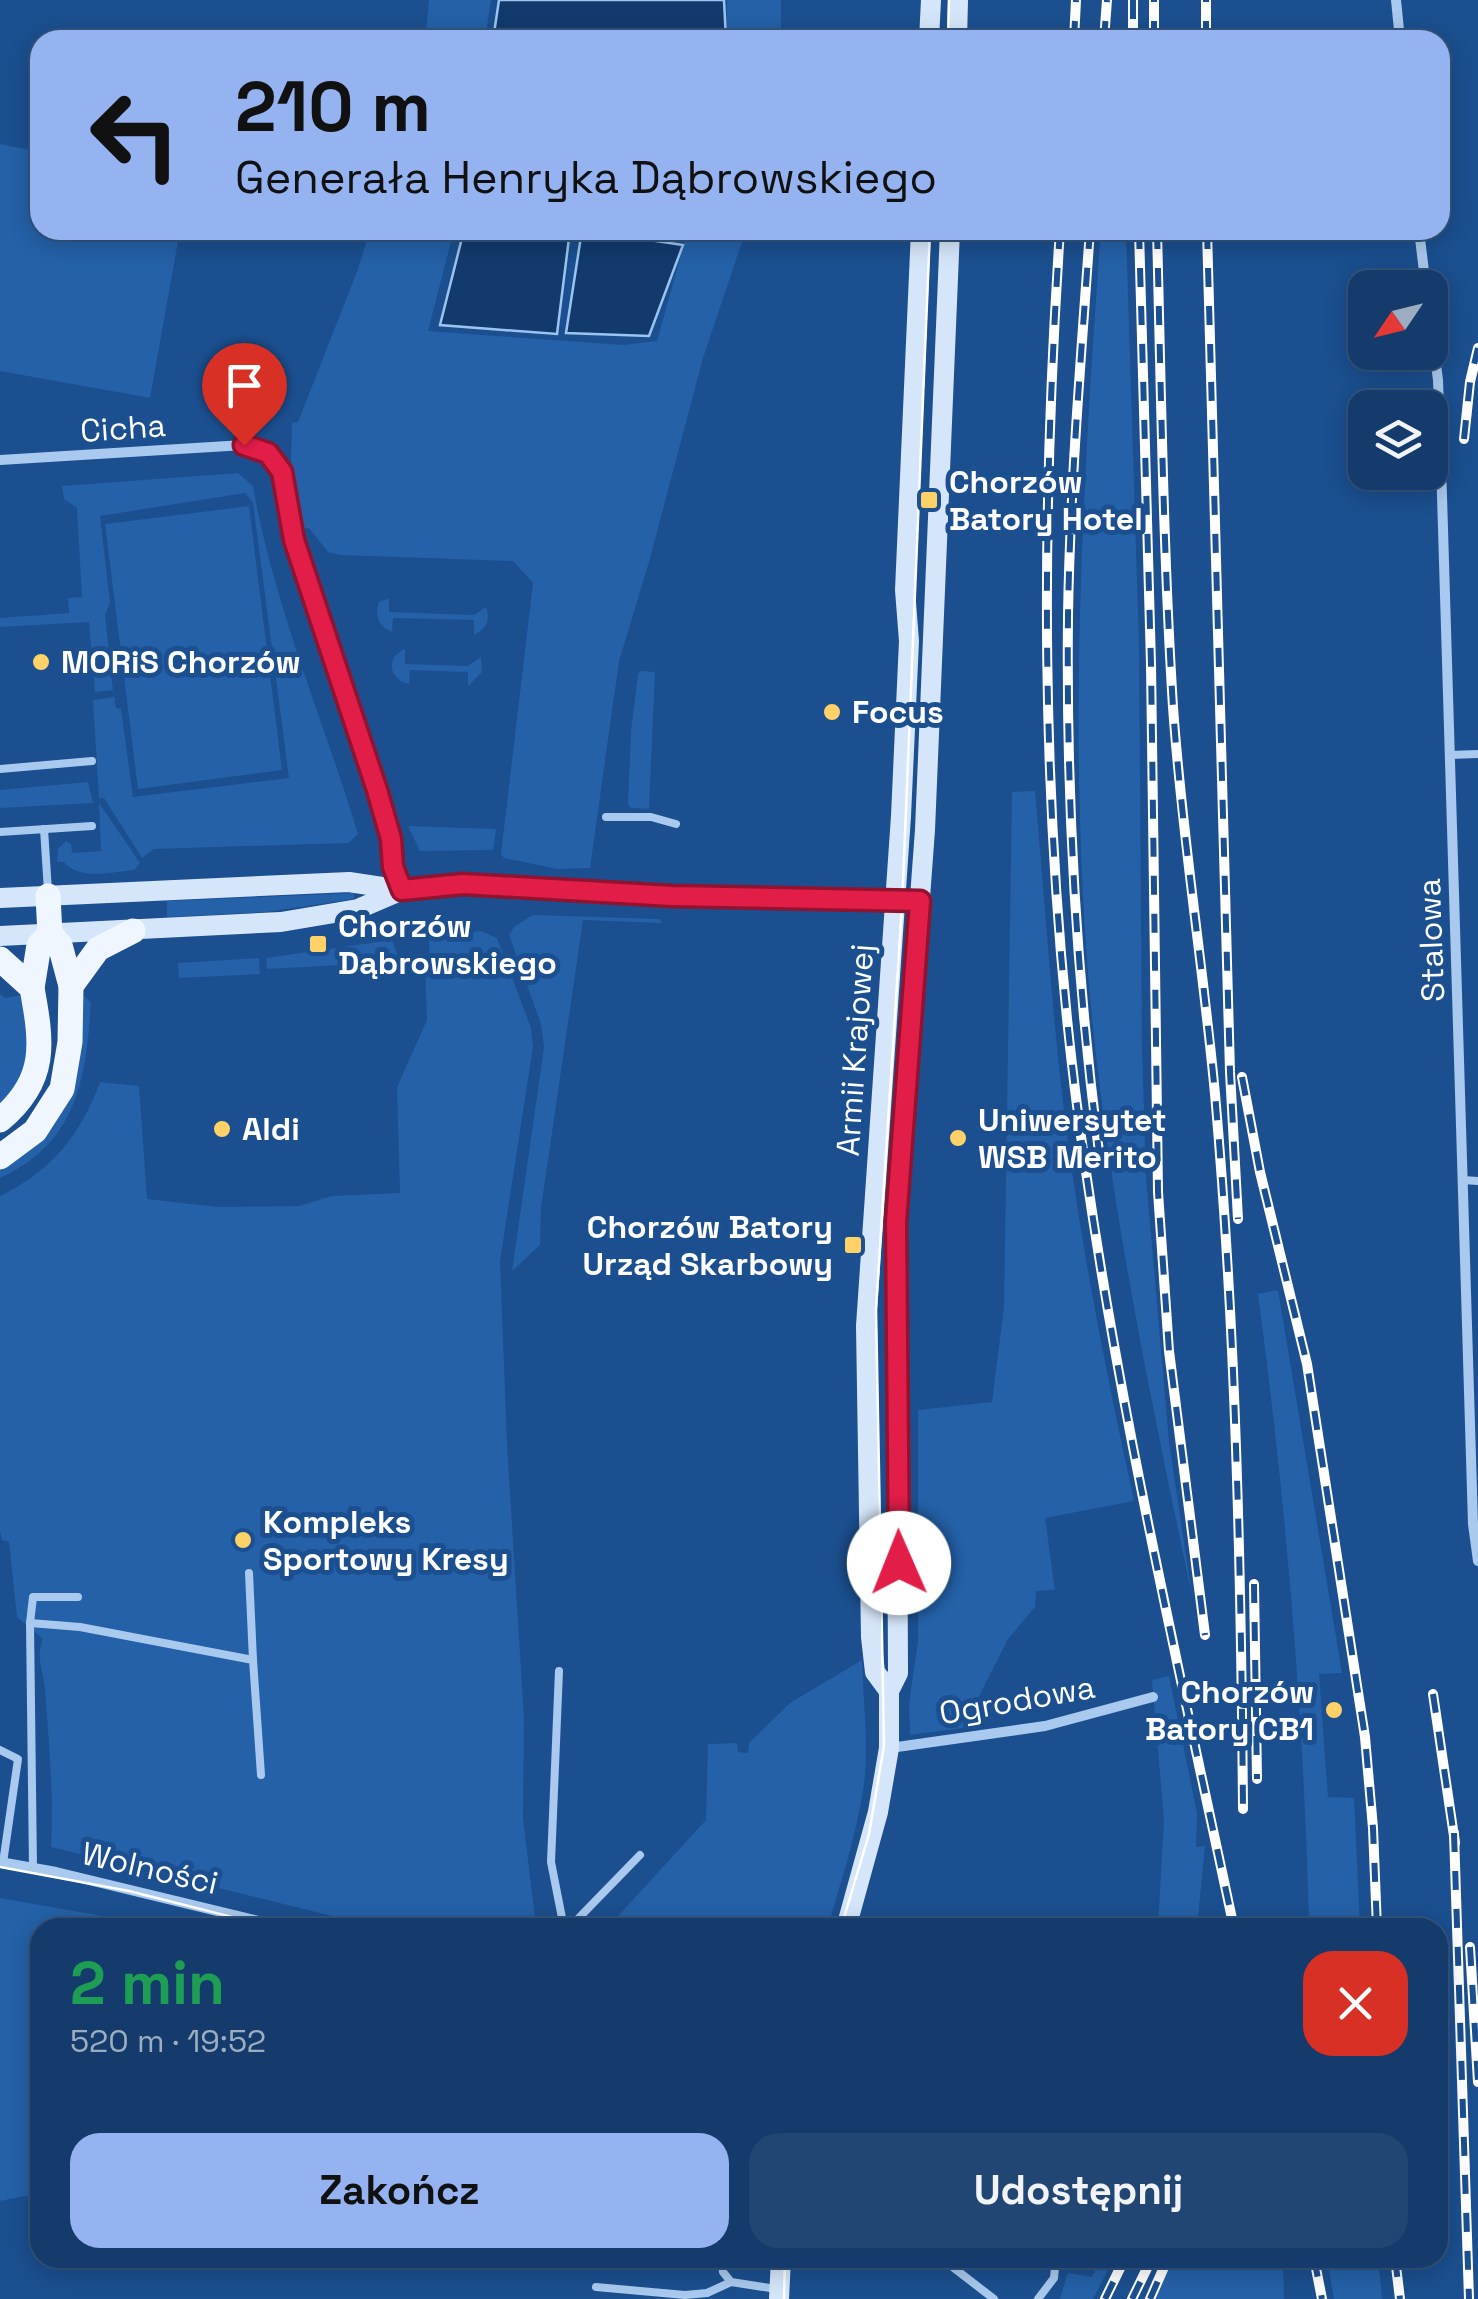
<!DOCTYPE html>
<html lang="pl">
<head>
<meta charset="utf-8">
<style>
	body { margin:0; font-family:"Space Grotesk",sans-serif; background:#214673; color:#f1f3f6; height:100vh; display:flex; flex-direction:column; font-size:38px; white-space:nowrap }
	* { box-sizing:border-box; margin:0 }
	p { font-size:32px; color:#9dadc1 }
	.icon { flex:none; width:55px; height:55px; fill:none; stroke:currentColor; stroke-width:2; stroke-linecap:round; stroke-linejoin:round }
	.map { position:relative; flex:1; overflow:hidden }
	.panel { position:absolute; left:30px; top:1918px; width:1418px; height:350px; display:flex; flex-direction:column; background:#143b6b; border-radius:30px; box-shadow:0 5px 25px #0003,0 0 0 2px #33557e }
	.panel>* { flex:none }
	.hud { position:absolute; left:30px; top:30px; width:1420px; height:210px; border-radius:30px; box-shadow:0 5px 25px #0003,0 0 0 2px #33557e; background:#95b2f1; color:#111; overflow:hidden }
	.needle { width:65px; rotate:235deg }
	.tools { position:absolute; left:1348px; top:270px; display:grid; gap:20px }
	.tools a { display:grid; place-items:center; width:100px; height:100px; border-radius:20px; background:#143b6b; box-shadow:0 5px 25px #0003,0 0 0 2px #33557e; font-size:50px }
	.pin { position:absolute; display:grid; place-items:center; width:85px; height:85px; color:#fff; margin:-102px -42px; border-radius:50% 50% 50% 0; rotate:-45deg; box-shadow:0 0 10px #0007 }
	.pin .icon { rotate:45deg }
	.me { position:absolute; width:110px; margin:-55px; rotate:359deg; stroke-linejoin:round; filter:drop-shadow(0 0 8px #0008) }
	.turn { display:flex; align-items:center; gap:35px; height:210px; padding:0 40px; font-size:45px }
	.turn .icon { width:130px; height:130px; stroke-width:2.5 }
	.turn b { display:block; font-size:70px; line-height:85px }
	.round { display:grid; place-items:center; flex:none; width:105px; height:105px; border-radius:30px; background:#214673 }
	.head { display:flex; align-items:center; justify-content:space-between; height:170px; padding:0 40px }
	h1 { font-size:60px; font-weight:600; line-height:75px; color:#1e9e55 }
	.cta { display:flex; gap:20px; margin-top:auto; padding:20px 40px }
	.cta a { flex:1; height:115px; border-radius:30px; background:#95b2f1; color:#111; font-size:40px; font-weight:600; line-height:115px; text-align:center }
	.cta a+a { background:#214673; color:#f1f3f6 }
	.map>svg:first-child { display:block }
</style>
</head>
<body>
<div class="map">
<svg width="1478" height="2299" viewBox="0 0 1478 2299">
	<rect width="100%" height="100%" fill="#1b4f8f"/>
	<!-- green -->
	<g fill="#2461a8">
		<path d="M 429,0 L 491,0 L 485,40 L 425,40 Z"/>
		<path d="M 727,0 L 781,0 L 781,40 L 726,40 Z"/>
		<path d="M 0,144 L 40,152 L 40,230 L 180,230 L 150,398 L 0,371 Z"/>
		<path d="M 370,230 L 454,230 L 428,331 L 623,345 L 657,341 L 688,230 L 746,230 L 703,358 L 649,562 L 619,661 L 590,868 L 557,869 L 504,858 L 501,854 L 533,583 L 513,561 L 340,555 L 328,552 L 309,528 L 301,529 L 291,461 L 292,423 L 298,422 L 358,269 Z"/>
		<path d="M 1101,230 L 1126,230 L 1139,645 L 1142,1047 L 1146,1177 L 1169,1442 L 1192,1596 C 1151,1401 1110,1206 1091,1007 C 1067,749 1082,488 1101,230 Z"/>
		<path d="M 238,473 L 253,486 C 274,606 323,718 358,834 L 348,843 L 154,849 L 142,858 L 104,798 L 99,798 L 93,700 L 114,697 L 116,708 L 121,709 L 133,797 L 289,778 L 253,503 L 245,493 L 100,516 L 110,603 L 105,615 L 113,690 L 95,692 L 89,622 L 0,627 L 0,618 L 69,613 L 68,598 L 82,597 L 77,508 L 64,499 L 62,486 Z"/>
		<path d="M 249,506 L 282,770 L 138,789 L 105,524 Z"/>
		<path d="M 389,598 L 389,612 L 474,615 L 486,607 C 491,620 486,629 474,635 L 474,620 L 393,618 L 392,632 C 379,627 374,615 379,602 Z"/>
		<path d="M 405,649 L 405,664 L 468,666 L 481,657 L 482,672 L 468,686 L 468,672 L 410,670 L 409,684 C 389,680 385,657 405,649 Z"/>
		<path d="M 641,671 L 655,672 L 649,809 L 631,808 L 628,804 L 631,731 L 638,674 Z"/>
		<path d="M 88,782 L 93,803 L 0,808 L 0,790 Z"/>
		<path d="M 1035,791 C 1043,880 1049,969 1058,1057 C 1073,1207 1102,1354 1134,1501 L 1045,1518 L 1055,1590 L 1036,1591 L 1035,1607 L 1008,1639 L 963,1728 L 910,1735 L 909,1704 L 918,1641 L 918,1410 L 992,1402 L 1004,1307 L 1012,792 Z"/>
		<path d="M 99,803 L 140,863 L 134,870 C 112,872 80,881 64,862 L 57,862 L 58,849 L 66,841 L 71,844 L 72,853 L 101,851 Z"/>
		<path d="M 408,826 L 496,829 L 493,850 L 420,851 Z"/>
		<path d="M 354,893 L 354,899 L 266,912 L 167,917 L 167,901 Z"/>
		<path d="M 533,915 L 660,919 L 662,923 L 583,920 L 541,1208 L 540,1245 L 512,1271 L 544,1047 L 541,1024 L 509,935 L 514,927 Z"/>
		<path d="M 481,931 L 497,938 L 531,1028 L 533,1047 L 500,1261 L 507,1444 L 524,1718 L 523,1818 L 536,1927 L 377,1927 L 51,1847 C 54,1795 49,1743 45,1691 C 44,1670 35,1659 43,1639 L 17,1617 L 9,1542 L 2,1540 L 0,1531 L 0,1196 C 51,1171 80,1136 100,1082 L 139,1086 L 147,1199 L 218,1207 L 299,1206 L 332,1196 L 400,1193 L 397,1087 L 427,1020 L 425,966 L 430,965 L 429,938 Z"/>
		<path d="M 392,940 L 400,962 L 267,969 L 266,958 Z"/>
		<path d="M 259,958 L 260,974 L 179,978 L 178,963 Z"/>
		<path d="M 82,993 L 91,1003 C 86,1079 77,1143 0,1178 L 0,1167 L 30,1148 Z"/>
		<path d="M 0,994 L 5,998 L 21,995 L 31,1019 L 28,1072 L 0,1108 Z"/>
		<path d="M 1278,1290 L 1342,1673 L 1319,1674 L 1328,1797 L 1354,1798 L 1360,1927 L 1309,1927 C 1304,1716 1286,1503 1258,1294 Z"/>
		<path d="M 862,1660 C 863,1700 869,1744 864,1784 C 857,1834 841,1880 828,1927 L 608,1927 L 706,1820 L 708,1744 L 737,1743 L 738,1752 L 748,1753 L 749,1743 L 790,1703 Z"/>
		<path d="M 1169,1676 L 1197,1813 L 1196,1847 L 1205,1846 L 1197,1927 L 1158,1927 L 1164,1820 L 1152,1680 Z"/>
		<path d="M 0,1898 L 165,1927 L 40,1928 L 40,2193 L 0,2201 Z"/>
		<path d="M 1101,2258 L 1114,2258 L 1093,2299 L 1060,2299 L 1068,2273 L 1092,2277 Z"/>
		<path d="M 1173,2258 L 1283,2258 L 1284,2299 L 1154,2299 Z"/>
		<path d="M 1327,2258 L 1378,2258 L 1382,2299 L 1334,2299 Z"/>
	</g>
	<!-- water -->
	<g fill="#123a6d" stroke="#9cc4f0" stroke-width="2.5">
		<path d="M 499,0 L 724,0 L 726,40 L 493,40 Z"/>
		<path d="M 464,230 L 570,230 L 557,334 L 440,325 Z"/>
		<path d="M 582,230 L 683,245 L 649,336 L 566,333 Z"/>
	</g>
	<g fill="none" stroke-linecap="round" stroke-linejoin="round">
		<!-- lane -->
		<g stroke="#a9c9ee" stroke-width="8">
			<path d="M 1449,755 L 1478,754"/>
			<path d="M 0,769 L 92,761"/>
			<path d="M 606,817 L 651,817 L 676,824"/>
			<path d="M 44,829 L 48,891"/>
			<path d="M 0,832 L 92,826"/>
			<path d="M 1463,1180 L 1478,1181"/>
			<path d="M 249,1573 L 253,1660"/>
			<path d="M 30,1623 L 80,1627 L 253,1660 L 261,1775"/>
			<path d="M 559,1671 L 551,1862 L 564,1928"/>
			<path d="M 0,1750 L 18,1759 L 3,1863"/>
			<path d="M 33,1868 L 30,1623 L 33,1597 L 78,1597"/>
			<path d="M 569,1928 L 640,1855"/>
			<path d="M 721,2258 L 723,2272 L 731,2282 L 776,2289"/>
			<path d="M 941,2258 L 994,2299"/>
			<path d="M 596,2287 L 685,2295 L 707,2293 L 731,2282"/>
			<path d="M 1038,2299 L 1054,2278 L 1056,2258"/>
		</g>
		<!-- street -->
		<g stroke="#a9c9ee" stroke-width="10">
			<path d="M 1396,0 L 1400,40"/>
			<path d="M 1419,230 L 1426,288"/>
			<path d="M 1430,318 L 1438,380 L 1442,496 L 1473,1524 L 1478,1561"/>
			<path d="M 0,460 L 244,445 C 257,447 268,450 276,462 C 291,484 288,520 295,544 C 320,625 350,704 375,785 C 386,819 389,858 402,889"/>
			<path d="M 890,1748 L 1045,1726 L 1153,1697"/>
			<path d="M 0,1862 L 56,1872 L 288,1928"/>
		</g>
		<!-- secondary -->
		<g stroke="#d6e6fa" stroke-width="20">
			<path d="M 929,40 L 931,0"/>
			<path d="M 957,40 L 958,0"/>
			<path d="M 0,898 L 349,882 L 402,890 L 463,885 L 672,896 L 908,901"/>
			<path d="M 0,936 L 281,922 L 358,909 L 400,891"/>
			<path d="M 889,1691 L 875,1672 L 871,1637 L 866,1326 L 901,816 L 909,641 L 905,590 L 921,230"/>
			<path d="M 846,1928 L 878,1812 L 889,1748 L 889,1691 L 898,1673 L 896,1222 L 925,830 L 950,230"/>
			<path d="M 779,2299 L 781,2258"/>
		</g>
		<!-- primary -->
		<g stroke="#f0f6ff" stroke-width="25">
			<path d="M 0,959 L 32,988 C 42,1043 48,1080 0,1120"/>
			<path d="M 71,986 L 98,949 L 133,931"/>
			<path d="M 32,988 L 39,945 L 50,934"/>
			<path d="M 0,1157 L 35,1131 L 62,1089 L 70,1042 L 71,986 L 60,945 L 50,934 L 48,896"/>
		</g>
		<!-- tram -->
		<g stroke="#fff" stroke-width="2.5">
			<path d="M 948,40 L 949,0"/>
			<path d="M 0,1867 L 129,1891 L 276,1928"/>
			<path d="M 841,1928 L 869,1834 L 884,1746 L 876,1308 L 902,906 L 930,230"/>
			<path d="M 784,2299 L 785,2258"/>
		</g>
		<!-- rail casing -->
		<g stroke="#fff" stroke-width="10">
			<g id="rail">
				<path d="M 1133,0 L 1133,40"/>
				<path d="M 1074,40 L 1076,0"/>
				<path d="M 1104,40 L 1107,0"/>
				<path d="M 1154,40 L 1154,0"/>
				<path d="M 1206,40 L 1206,0"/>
				<path d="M 1060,230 C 1041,517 1040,804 1075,1090 C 1110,1372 1175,1650 1234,1928"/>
				<path d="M 1090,230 C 1081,358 1070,487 1068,616 C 1066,795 1076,974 1099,1152"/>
				<path d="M 1139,230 L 1151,664 L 1158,1192 L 1169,1351 L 1205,1635"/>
				<path d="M 1157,230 C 1161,389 1163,548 1173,707 C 1182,836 1203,965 1215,1094 C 1236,1331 1241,1571 1243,1809"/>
				<path d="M 1207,230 L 1230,1072 L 1238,1219"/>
				<path d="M 1464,439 L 1470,382 L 1478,348"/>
				<path d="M 1242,1077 L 1260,1172 L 1307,1364 L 1365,1737 L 1373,1828 L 1377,1928"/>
				<path d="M 1254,1584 L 1257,1779"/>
				<path d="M 1433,1694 L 1455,1843"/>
				<path d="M 1454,1833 L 1469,2299"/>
				<path d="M 1470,1947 L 1478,2082"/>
				<path d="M 1314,2258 L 1322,2299"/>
				<path d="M 1395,2258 L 1400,2299"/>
				<path d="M 1105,2299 L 1125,2258"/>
				<path d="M 1132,2299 L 1152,2258"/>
				<path d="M 1150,2299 L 1168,2258"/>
			</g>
		</g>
		<!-- rail -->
		<use href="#rail" stroke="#1b4f8f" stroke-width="6" stroke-dasharray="19" stroke-linecap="butt"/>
	</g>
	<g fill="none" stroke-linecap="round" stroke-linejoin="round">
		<!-- route casing -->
		<g stroke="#92132f" stroke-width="25">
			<path id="route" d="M 244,445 L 268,453 L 282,472 L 294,540 L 377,790 L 391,839 L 393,867 L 402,890 L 463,884 L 672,896 L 920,901 L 896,1222 L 899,1563"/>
		</g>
		<!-- route -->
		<use href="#route" stroke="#e11d48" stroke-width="18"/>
	</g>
	<!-- markers -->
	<g fill="#ffd166" stroke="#1b4f8f" stroke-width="4">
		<rect x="919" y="490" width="20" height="20" rx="5"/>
		<circle cx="41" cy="662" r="10"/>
		<circle cx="832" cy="712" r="10"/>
		<rect x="308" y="934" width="20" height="20" rx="5"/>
		<circle cx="222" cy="1129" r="10"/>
		<circle cx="958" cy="1138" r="10"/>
		<rect x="843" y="1235" width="20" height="20" rx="5"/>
		<circle cx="243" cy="1540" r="10"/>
		<circle cx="1334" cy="1710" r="10"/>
	</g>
	<g text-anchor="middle" stroke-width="10" stroke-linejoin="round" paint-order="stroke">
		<!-- street labels -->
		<g font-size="32" fill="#fff" stroke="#1b4f8f">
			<text transform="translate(123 428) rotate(-4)" y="11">Cicha</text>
			<text transform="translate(1431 940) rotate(-92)" y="11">Stalowa</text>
			<text transform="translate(855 1050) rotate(-86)" y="11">Armii Krajowej</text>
			<text transform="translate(1017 1700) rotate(-10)" y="11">Ogrodowa</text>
			<text transform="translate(150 1868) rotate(13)" y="11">Wolności</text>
		</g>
		<!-- poi labels -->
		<g font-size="32" font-weight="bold" fill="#fff" stroke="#1b4f8f" text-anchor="start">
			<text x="949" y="493">Chorzów<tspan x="949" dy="37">Batory Hotel</tspan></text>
			<text x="61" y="673">MORiS Chorzów</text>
			<text x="852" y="723">Focus</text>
			<text x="338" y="937">Chorzów<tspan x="338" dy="37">Dąbrowskiego</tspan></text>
			<text x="978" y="1131">Uniwersytet<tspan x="978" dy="37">WSB Merito</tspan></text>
			<text x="242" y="1140">Aldi</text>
			<text x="833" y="1238" text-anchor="end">Chorzów Batory<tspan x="833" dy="37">Urząd Skarbowy</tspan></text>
			<text x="263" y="1533">Kompleks<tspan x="263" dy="37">Sportowy Kresy</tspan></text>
			<text x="1314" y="1703" text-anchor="end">Chorzów<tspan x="1314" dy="37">Batory CB1</tspan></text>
		</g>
	</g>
</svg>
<div class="tools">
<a><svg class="needle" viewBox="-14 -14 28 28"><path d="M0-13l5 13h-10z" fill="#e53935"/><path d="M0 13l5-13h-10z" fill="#9dadc1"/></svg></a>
<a><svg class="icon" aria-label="layers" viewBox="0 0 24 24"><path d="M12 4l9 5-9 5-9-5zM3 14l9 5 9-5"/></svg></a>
</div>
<div class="pin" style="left:244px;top:445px;background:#d93025"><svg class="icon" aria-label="arrive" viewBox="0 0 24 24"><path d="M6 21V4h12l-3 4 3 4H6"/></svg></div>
<svg class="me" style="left:899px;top:1563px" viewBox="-20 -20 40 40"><circle r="19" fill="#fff"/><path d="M0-13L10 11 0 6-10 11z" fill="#e11d48"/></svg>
<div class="hud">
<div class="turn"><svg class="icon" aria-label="left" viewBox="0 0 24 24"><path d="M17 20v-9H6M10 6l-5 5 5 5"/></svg><div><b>210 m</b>Generała Henryka Dąbrowskiego</div></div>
</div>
<section class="panel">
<div class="head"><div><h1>2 min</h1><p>520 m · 19:52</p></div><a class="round" style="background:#d93025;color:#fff"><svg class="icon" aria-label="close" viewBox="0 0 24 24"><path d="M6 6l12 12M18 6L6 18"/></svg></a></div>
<div class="cta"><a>Zakończ</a><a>Udostępnij</a></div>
</section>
</div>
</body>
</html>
